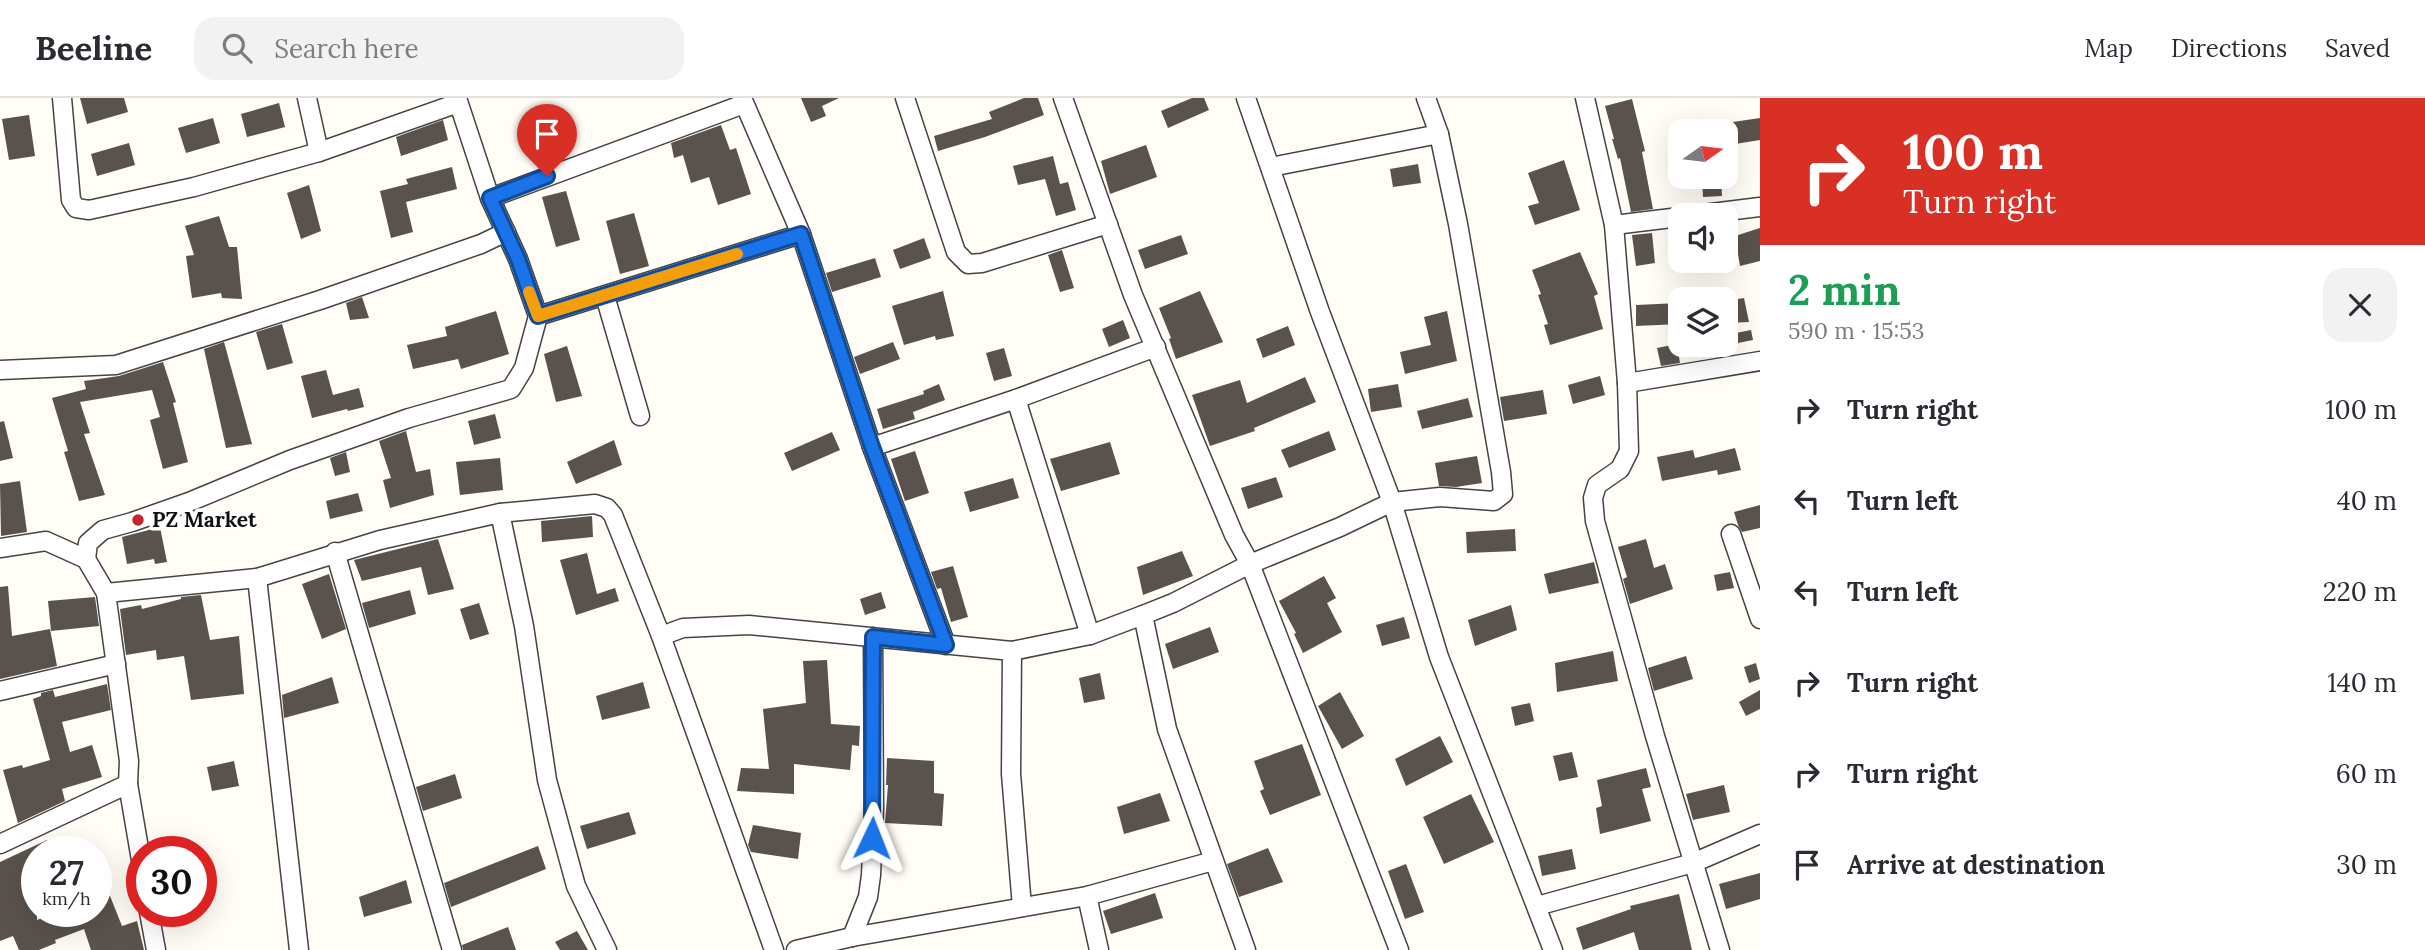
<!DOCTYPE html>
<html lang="en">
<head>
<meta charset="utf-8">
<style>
	body { margin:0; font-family:Lora,serif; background:#f2f2f3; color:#2b2b33; height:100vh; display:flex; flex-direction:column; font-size:26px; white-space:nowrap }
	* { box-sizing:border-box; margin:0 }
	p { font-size:23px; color:#7c7c81 }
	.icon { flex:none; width:38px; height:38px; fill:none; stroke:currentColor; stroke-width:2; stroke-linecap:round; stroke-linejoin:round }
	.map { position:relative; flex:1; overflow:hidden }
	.drawer { display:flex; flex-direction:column; background:#fff; width:665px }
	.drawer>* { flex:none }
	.top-card { background:#d93025; color:#fff; overflow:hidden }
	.needle { width:46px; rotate:76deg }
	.tools { position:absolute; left:1668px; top:21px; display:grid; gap:14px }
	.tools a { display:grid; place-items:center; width:70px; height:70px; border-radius:14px; background:#fff; box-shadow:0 7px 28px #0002; font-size:35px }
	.speed { position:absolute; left:21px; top:738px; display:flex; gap:14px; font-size:35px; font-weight:700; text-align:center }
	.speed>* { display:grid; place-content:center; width:91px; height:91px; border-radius:50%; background:#fff; box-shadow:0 7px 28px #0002; line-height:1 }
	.speed small { font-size:18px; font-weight:400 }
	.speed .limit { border:10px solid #d22; background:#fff; color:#111 }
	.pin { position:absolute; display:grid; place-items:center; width:60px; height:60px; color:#fff; margin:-72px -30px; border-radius:50% 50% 50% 0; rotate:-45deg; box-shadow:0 0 7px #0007 }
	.pin .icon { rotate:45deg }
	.me { position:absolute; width:77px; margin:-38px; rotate:2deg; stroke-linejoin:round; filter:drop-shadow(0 0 5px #0008) }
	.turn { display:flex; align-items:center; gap:24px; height:147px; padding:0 28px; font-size:32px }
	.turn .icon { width:91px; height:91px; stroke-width:2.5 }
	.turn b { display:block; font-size:49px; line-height:60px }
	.round { display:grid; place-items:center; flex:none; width:74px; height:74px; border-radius:21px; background:#f2f2f3 }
	.headline { display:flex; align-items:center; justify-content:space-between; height:119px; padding:0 28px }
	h1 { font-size:42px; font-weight:700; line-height:52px; color:#1e9e55 }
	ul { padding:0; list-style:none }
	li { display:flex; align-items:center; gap:21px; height:91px; padding:0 28px }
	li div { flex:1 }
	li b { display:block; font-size:26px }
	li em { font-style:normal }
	header { display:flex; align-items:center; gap:42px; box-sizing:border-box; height:98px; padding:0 35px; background:#fff; border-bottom:2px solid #e1e1e2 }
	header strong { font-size:33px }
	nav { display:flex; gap:38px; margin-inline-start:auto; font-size:24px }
	.search { width:490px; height:63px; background:#f2f2f3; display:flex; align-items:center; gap:18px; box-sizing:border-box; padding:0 24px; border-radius:21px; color:#7c7c81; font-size:26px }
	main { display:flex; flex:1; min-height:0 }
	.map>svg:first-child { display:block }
</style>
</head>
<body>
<header>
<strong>Beeline</strong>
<div class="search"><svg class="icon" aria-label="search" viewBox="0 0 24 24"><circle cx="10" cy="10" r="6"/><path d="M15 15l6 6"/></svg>Search here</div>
<nav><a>Map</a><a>Directions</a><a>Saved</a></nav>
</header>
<main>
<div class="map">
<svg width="1760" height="852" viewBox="0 0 1760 852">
	<rect width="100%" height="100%" fill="#fffdf5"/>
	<!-- building -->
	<g fill="#5a524d">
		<path d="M 80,0 L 124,0 L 128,14 L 87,26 Z"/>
		<path d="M 801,0 L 839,0 L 822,8 L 826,18 L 811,24 Z"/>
		<path d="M 1024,0 L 1038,0 L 1044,17 L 985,39 L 938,53 L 934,38 L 992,21 L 989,14 Z"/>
		<path d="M 1192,0 L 1204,0 L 1209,12 L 1168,30 L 1161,13 Z"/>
		<path d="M 1632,1 L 1645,53 L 1642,54 L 1653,111 L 1631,114 L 1620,60 L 1618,61 L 1612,41 L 1614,41 L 1605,8 Z"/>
		<path d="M 279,5 L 285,29 L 247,39 L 241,16 Z"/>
		<path d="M 29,17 L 35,58 L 9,62 L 2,21 Z"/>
		<path d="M 213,20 L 220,45 L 186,55 L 178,30 Z"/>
		<path d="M 1760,20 L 1760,42 L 1729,47 L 1726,25 Z"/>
		<path d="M 443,22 L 448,42 L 401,58 L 396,39 Z"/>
		<path d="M 721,27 L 730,52 L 736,50 L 751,96 L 718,107 L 709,79 L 691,85 L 683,57 L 674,60 L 671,45 Z"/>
		<path d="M 129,45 L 135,67 L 97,78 L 91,56 Z"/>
		<path d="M 1146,47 L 1157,79 L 1110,96 L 1101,63 Z"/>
		<path d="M 1053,58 L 1060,86 L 1068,84 L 1076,112 L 1056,118 L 1045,81 L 1018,87 L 1013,68 Z"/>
		<path d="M 1564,62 L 1580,112 L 1535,127 L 1528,108 L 1539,105 L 1528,75 Z"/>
		<path d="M 1418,66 L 1421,85 L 1393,89 L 1390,71 Z"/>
		<path d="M 452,69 L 457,91 L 406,104 L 413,134 L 391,140 L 380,93 L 408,86 L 406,81 Z"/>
		<path d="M 1702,79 L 1721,79 L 1722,98 L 1703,99 Z"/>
		<path d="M 309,87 L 321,133 L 301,141 L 287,95 Z"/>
		<path d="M 566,93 L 580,142 L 556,149 L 542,99 Z"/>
		<path d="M 634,115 L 649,168 L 620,176 L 606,123 Z"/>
		<path d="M 219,118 L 229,149 L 237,149 L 242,201 L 222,200 L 221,195 L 192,200 L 186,158 L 194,157 L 185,128 Z"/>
		<path d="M 1760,130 L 1760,163 L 1740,168 L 1735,138 Z"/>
		<path d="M 1652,135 L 1655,165 L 1636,168 L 1632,137 Z"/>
		<path d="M 1181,137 L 1188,156 L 1145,171 L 1138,152 Z"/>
		<path d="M 924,140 L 931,160 L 900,171 L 893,152 Z"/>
		<path d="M 1062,152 L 1074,190 L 1060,194 L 1048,157 Z"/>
		<path d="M 1580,154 L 1598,196 L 1594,198 L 1603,231 L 1550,247 L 1544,227 L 1548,226 L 1538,197 L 1541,196 L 1532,172 Z"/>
		<path d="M 875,160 L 881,179 L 832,194 L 826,175 Z"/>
		<path d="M 943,193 L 954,238 L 936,242 L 935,238 L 904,247 L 892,208 Z"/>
		<path d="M 1200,193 L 1223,244 L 1176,261 L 1169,241 L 1171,240 L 1159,210 Z"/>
		<path d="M 362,199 L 369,220 L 350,222 L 346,205 Z"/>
		<path d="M 1744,200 L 1749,224 L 1726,225 L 1726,203 Z"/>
		<path d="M 1680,205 L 1680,226 L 1636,228 L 1636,207 Z"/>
		<path d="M 496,213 L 509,256 L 461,271 L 458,261 L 413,271 L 407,247 L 447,238 L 445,229 Z"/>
		<path d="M 1447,213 L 1457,263 L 1405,276 L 1400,254 L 1431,247 L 1424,219 Z"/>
		<path d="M 1123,222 L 1130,240 L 1109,249 L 1102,231 Z"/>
		<path d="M 282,226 L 293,265 L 267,272 L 256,234 Z"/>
		<path d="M 1288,228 L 1295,247 L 1263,260 L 1256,241 Z"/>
		<path d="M 1751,232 L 1753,242 L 1728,247 L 1726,237 Z"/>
		<path d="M 224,244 L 252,346 L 226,350 L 204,251 Z"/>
		<path d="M 893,244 L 900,261 L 860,276 L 854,259 Z"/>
		<path d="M 1677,246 L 1680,265 L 1661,268 L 1657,250 Z"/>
		<path d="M 567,248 L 582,298 L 556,304 L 544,256 Z"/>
		<path d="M 1004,250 L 1012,278 L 994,283 L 986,255 Z"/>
		<path d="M 163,264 L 176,304 L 173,305 L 188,364 L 163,371 L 150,322 L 160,319 L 152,292 L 80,304 L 90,335 L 84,336 L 105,397 L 79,403 L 64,354 L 68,353 L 52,300 L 86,291 L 84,283 L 119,278 Z"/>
		<path d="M 326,272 L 333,297 L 359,290 L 364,309 L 348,313 L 347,311 L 312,320 L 301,278 Z"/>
		<path d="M 1600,278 L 1605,297 L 1573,306 L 1568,287 Z"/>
		<path d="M 1305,279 L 1316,304 L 1254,330 L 1255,333 L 1210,348 L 1192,297 L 1240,282 L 1247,305 Z"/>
		<path d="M 939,286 L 945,302 L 913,314 L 915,321 L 883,331 L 877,311 L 924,296 L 923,293 Z"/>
		<path d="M 1398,286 L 1402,309 L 1371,314 L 1368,291 Z"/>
		<path d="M 1543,292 L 1547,316 L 1504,323 L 1500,299 Z"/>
		<path d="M 1468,300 L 1473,319 L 1422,331 L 1417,313 Z"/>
		<path d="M 495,316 L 501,340 L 474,347 L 468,323 Z"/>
		<path d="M 4,323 L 13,360 L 0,363 L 0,324 Z"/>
		<path d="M 406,333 L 416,374 L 430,371 L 434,397 L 390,410 L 383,382 L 391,380 L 379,343 Z"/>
		<path d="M 1329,333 L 1336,352 L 1289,370 L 1281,352 Z"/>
		<path d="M 832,334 L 840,352 L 792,373 L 784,355 Z"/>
		<path d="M 614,342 L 622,367 L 576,386 L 567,364 Z"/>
		<path d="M 1110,344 L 1120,376 L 1061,393 L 1050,361 Z"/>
		<path d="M 1735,350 L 1741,372 L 1718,377 L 1717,372 L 1662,383 L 1657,359 L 1693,352 L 1695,360 Z"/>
		<path d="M 915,353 L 929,395 L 905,403 L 891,361 Z"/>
		<path d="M 346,354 L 350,374 L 335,378 L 330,360 Z"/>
		<path d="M 1477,358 L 1482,385 L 1456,389 L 1439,388 L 1435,365 Z"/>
		<path d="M 500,360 L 503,392 L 460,397 L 456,364 Z"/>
		<path d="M 1276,379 L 1283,399 L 1248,411 L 1241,390 Z"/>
		<path d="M 1013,380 L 1019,400 L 970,414 L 964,394 Z"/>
		<path d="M 20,383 L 27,434 L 1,438 L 0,386 Z"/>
		<path d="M 358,395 L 363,413 L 330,421 L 326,403 Z"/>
		<path d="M 1760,407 L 1760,430 L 1742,434 L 1738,427 L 1734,414 Z"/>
		<path d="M 592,418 L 593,439 L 542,444 L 541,423 Z"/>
		<path d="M 160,429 L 167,464 L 155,466 L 154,461 L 127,466 L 122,439 Z"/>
		<path d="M 1515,431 L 1516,453 L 1467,455 L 1466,434 Z"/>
		<path d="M 438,441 L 454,491 L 428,497 L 421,469 L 362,483 L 354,462 Z"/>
		<path d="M 1646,441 L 1654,470 L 1665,466 L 1673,491 L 1630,506 L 1623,481 L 1627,479 L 1618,449 Z"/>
		<path d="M 1182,453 L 1193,478 L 1143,497 L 1137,469 Z"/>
		<path d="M 587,455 L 597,496 L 615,490 L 619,503 L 576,517 L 560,462 Z"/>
		<path d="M 1594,464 L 1599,485 L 1549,496 L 1544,476 Z"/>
		<path d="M 953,468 L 968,519 L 951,524 L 941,490 L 937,491 L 931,474 Z"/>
		<path d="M 1730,474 L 1734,490 L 1717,493 L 1714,477 Z"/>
		<path d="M 329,476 L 346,531 L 322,541 L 302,486 Z"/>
		<path d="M 1324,478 L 1336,500 L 1327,505 L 1342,534 L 1303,555 L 1294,536 L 1296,535 L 1279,503 Z"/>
		<path d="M 8,488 L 12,538 L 50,531 L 57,568 L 0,581 L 0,489 Z"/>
		<path d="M 410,492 L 416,516 L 369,530 L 362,505 Z"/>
		<path d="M 881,494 L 886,510 L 865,517 L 860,501 Z"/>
		<path d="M 201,497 L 210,542 L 239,538 L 244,596 L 191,602 L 184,558 L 157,562 L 156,552 L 126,557 L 120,511 L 141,507 L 142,511 L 181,501 L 181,499 Z"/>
		<path d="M 95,499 L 99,528 L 51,533 L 48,503 Z"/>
		<path d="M 479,505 L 489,536 L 470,542 L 460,511 Z"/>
		<path d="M 1511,507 L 1517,532 L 1475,548 L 1468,522 Z"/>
		<path d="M 1404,519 L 1410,540 L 1382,548 L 1376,527 Z"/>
		<path d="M 1210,529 L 1219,554 L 1173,571 L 1165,546 Z"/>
		<path d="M 1613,553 L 1618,583 L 1557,594 L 1555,565 Z"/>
		<path d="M 1686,558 L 1693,581 L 1654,593 L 1648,570 Z"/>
		<path d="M 827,562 L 831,626 L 860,628 L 859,648 L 852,647 L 850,672 L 794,666 L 794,696 L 737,693 L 741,670 L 769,671 L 763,611 L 806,605 L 803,563 Z"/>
		<path d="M 1756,565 L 1760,581 L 1749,585 L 1744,569 Z"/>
		<path d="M 1100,575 L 1105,601 L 1084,605 L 1079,580 Z"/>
		<path d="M 332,579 L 339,605 L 284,620 L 282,597 Z"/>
		<path d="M 643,584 L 650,610 L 602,622 L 596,598 Z"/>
		<path d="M 107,586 L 111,612 L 62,624 L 70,654 L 92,647 L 102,679 L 62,691 L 65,703 L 18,725 L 3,672 L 22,667 L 23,670 L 50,662 L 33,601 L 41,598 L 41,595 L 53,592 L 55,599 Z"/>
		<path d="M 1760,592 L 1760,611 L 1746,618 L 1739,604 Z"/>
		<path d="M 1340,594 L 1364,638 L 1342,651 L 1318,608 Z"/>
		<path d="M 1530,605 L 1534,623 L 1515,628 L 1511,609 Z"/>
		<path d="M 1440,638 L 1453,664 L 1406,688 L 1395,661 Z"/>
		<path d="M 1302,646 L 1321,697 L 1270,717 L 1260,693 L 1264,691 L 1254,663 Z"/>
		<path d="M 1572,654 L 1578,679 L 1559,683 L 1553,658 Z"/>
		<path d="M 887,660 L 934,663 L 934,695 L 944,696 L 942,728 L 885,725 L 888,687 L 886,687 Z"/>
		<path d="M 234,663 L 239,688 L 212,693 L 207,669 Z"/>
		<path d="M 1646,670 L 1651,689 L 1642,691 L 1651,723 L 1600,736 L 1596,710 L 1602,708 L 1597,682 Z"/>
		<path d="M 455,676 L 462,700 L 423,713 L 416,689 Z"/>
		<path d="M 1724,687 L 1730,714 L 1693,722 L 1686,696 Z"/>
		<path d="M 1160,695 L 1170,723 L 1124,736 L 1117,709 Z"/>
		<path d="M 1471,696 L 1494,744 L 1444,766 L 1423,719 Z"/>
		<path d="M 629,714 L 636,736 L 587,751 L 580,728 Z"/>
		<path d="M 753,727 L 801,735 L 798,761 L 751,754 L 748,747 Z"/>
		<path d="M 47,742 L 53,754 L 37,754 L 37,822 L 58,814 L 96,814 L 96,798 L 108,793 L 122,828 L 137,823 L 144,852 L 91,852 L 84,831 L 55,842 L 56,845 L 39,852 L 19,852 L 13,838 L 0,843 L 0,764 Z"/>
		<path d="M 538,748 L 546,771 L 451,809 L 444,785 Z"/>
		<path d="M 1268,750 L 1283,784 L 1239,799 L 1227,766 Z"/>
		<path d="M 1572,751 L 1576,771 L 1542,778 L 1538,758 Z"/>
		<path d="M 1406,766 L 1424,814 L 1405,821 L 1388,773 Z"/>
		<path d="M 1760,775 L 1760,801 L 1726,811 L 1719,786 Z"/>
		<path d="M 406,782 L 412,805 L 364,819 L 359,799 Z"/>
		<path d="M 1155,795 L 1163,820 L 1111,836 L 1103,813 Z"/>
		<path d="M 1679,796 L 1692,852 L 1639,852 L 1634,834 L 1583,852 L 1576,830 L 1631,811 L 1630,808 Z"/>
		<path d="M 508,829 L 516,852 L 463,852 L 462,847 Z"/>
		<path d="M 577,833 L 588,852 L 560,852 L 555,844 Z"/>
	</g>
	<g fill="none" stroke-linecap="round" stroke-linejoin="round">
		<!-- minor casing -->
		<g stroke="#444" stroke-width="21">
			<g id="minor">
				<path d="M 62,0 L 71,102 L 76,110 L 89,112 L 194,89 L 319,54 L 458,5"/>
				<path d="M 307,0 L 319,54"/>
				<path d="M 742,0 L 801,136 L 872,349 L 946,547"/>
				<path d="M 905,0 L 956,154 L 968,166 L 982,165 L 1108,126"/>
				<path d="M 1063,0 L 1133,197 L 1234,437 L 1250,466 L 1399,852"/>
				<path d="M 1246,0 L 1320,214 L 1392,404 L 1439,559 L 1553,852"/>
				<path d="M 1585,0 L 1614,127 L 1627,285 L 1629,353 L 1620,371 L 1597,387 L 1593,400 L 1595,423 L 1655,638 L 1720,852"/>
				<path d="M 1271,69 L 1439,36"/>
				<path d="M 490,100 L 744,6"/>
				<path d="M 1695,117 L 1760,109"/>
				<path d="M 1614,127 L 1680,119"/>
				<path d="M 605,198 L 640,318"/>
				<path d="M 538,218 L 801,136"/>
				<path d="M 0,272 L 116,267 L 320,202 L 481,146 L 506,134"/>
				<path d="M 1627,285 L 1760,263"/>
				<path d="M 1016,301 L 1090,537"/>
				<path d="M 872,349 L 1016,301 L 1156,249"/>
				<path d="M 500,415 L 524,528 L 547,682 L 576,788 L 607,852"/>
				<path d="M 1731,436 L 1760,521"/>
				<path d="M 0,450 L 46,443 L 86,461 L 106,495 L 129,663 L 128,686 L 142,768"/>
				<path d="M 335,454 L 452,852"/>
				<path d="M 86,461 L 88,445 L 103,432 L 132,424 L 189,404 L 290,362 L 409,320 L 511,291 L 524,270 L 538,218 L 518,161 L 490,100 L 457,0"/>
				<path d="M 257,480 L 299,852"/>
				<path d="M 106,495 L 257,480 L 380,442 L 500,415 L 595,406 L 607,410 L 613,417 L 661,538 L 774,852"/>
				<path d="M 1143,517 L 1167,631 L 1246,852"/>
				<path d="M 661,538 L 683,530 L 749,527 L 1012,553 L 1090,537 L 1143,517 L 1173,505 L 1250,466 L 1340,429 L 1392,404 L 1440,399 L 1494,403 L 1503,396 L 1501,374 L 1458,126 L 1439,36 L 1426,0"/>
				<path d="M 1012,553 L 1011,676 L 1022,809"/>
				<path d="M 0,593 L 116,566"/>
				<path d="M 0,746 L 128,686"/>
				<path d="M 1087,798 L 1099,852"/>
				<path d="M 1537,808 L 1693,765 L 1760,736"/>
				<path d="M 149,814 L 156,852"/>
				<path d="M 852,839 L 868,799 L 871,777 L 874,711 L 873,539"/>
				<path d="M 796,852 L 852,839 L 1087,798 L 1213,763"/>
			</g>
		</g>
		<!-- minor -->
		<use href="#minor" stroke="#fff" stroke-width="18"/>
	</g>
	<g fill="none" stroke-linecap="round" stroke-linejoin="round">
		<!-- route casing -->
		<g stroke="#114b97" stroke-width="18">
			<path id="route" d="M 547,78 L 490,100 L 518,161 L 538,218 L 801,136 L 872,349 L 946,547 L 873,539 L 872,740"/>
		</g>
		<!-- route -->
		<use href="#route" stroke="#1a73e8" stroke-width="12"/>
		<!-- slow -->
		<path stroke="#f59e0b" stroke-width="12" d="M 529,194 L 538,218 L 737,156"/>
	</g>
	<!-- markers -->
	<circle fill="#c4262e" stroke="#fff" stroke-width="2.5" cx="138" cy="422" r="7"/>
	<g text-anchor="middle" stroke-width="7" stroke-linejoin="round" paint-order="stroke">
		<!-- poi labels -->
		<g font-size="21" font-weight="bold" fill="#111" stroke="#fff" text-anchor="start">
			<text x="152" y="429">PZ Market</text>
		</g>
	</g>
</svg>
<div class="tools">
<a><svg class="needle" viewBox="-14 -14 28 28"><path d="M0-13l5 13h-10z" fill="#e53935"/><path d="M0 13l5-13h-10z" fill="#7c7c81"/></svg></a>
<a><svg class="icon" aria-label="sound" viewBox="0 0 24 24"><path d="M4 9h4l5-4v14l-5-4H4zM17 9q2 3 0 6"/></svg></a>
<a><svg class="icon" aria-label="layers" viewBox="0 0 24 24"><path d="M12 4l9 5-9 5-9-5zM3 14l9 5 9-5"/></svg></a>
</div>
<div class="speed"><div>27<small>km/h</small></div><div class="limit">30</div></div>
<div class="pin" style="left:547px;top:78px;background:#d93025"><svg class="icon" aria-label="arrive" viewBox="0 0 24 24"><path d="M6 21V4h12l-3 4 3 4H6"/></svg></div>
<svg class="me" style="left:872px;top:740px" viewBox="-20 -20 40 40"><path d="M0-17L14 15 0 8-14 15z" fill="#1a73e8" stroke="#fff" stroke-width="4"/></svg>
</div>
<section class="drawer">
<div class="top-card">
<div class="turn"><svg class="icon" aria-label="right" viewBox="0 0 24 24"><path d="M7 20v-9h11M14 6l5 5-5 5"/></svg><div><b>100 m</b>Turn right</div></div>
</div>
<div class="headline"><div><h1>2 min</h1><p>590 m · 15:53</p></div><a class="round"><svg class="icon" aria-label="close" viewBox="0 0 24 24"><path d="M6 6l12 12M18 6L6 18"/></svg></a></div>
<ul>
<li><svg class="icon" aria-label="right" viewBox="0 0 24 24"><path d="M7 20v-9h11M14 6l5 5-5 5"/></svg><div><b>Turn right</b></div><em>100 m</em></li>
<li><svg class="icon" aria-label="left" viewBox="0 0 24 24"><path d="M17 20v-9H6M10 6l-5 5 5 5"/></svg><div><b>Turn left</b></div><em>40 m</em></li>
<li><svg class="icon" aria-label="left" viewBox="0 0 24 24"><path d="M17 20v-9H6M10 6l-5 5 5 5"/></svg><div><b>Turn left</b></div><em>220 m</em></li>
<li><svg class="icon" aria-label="right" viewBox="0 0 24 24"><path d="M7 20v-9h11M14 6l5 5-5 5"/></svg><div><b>Turn right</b></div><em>140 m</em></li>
<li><svg class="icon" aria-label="right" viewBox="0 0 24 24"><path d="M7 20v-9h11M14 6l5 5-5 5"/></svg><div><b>Turn right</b></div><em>60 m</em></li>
<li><svg class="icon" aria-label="arrive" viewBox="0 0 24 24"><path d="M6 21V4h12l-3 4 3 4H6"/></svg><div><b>Arrive at destination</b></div><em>30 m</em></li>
</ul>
</section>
</main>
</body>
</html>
